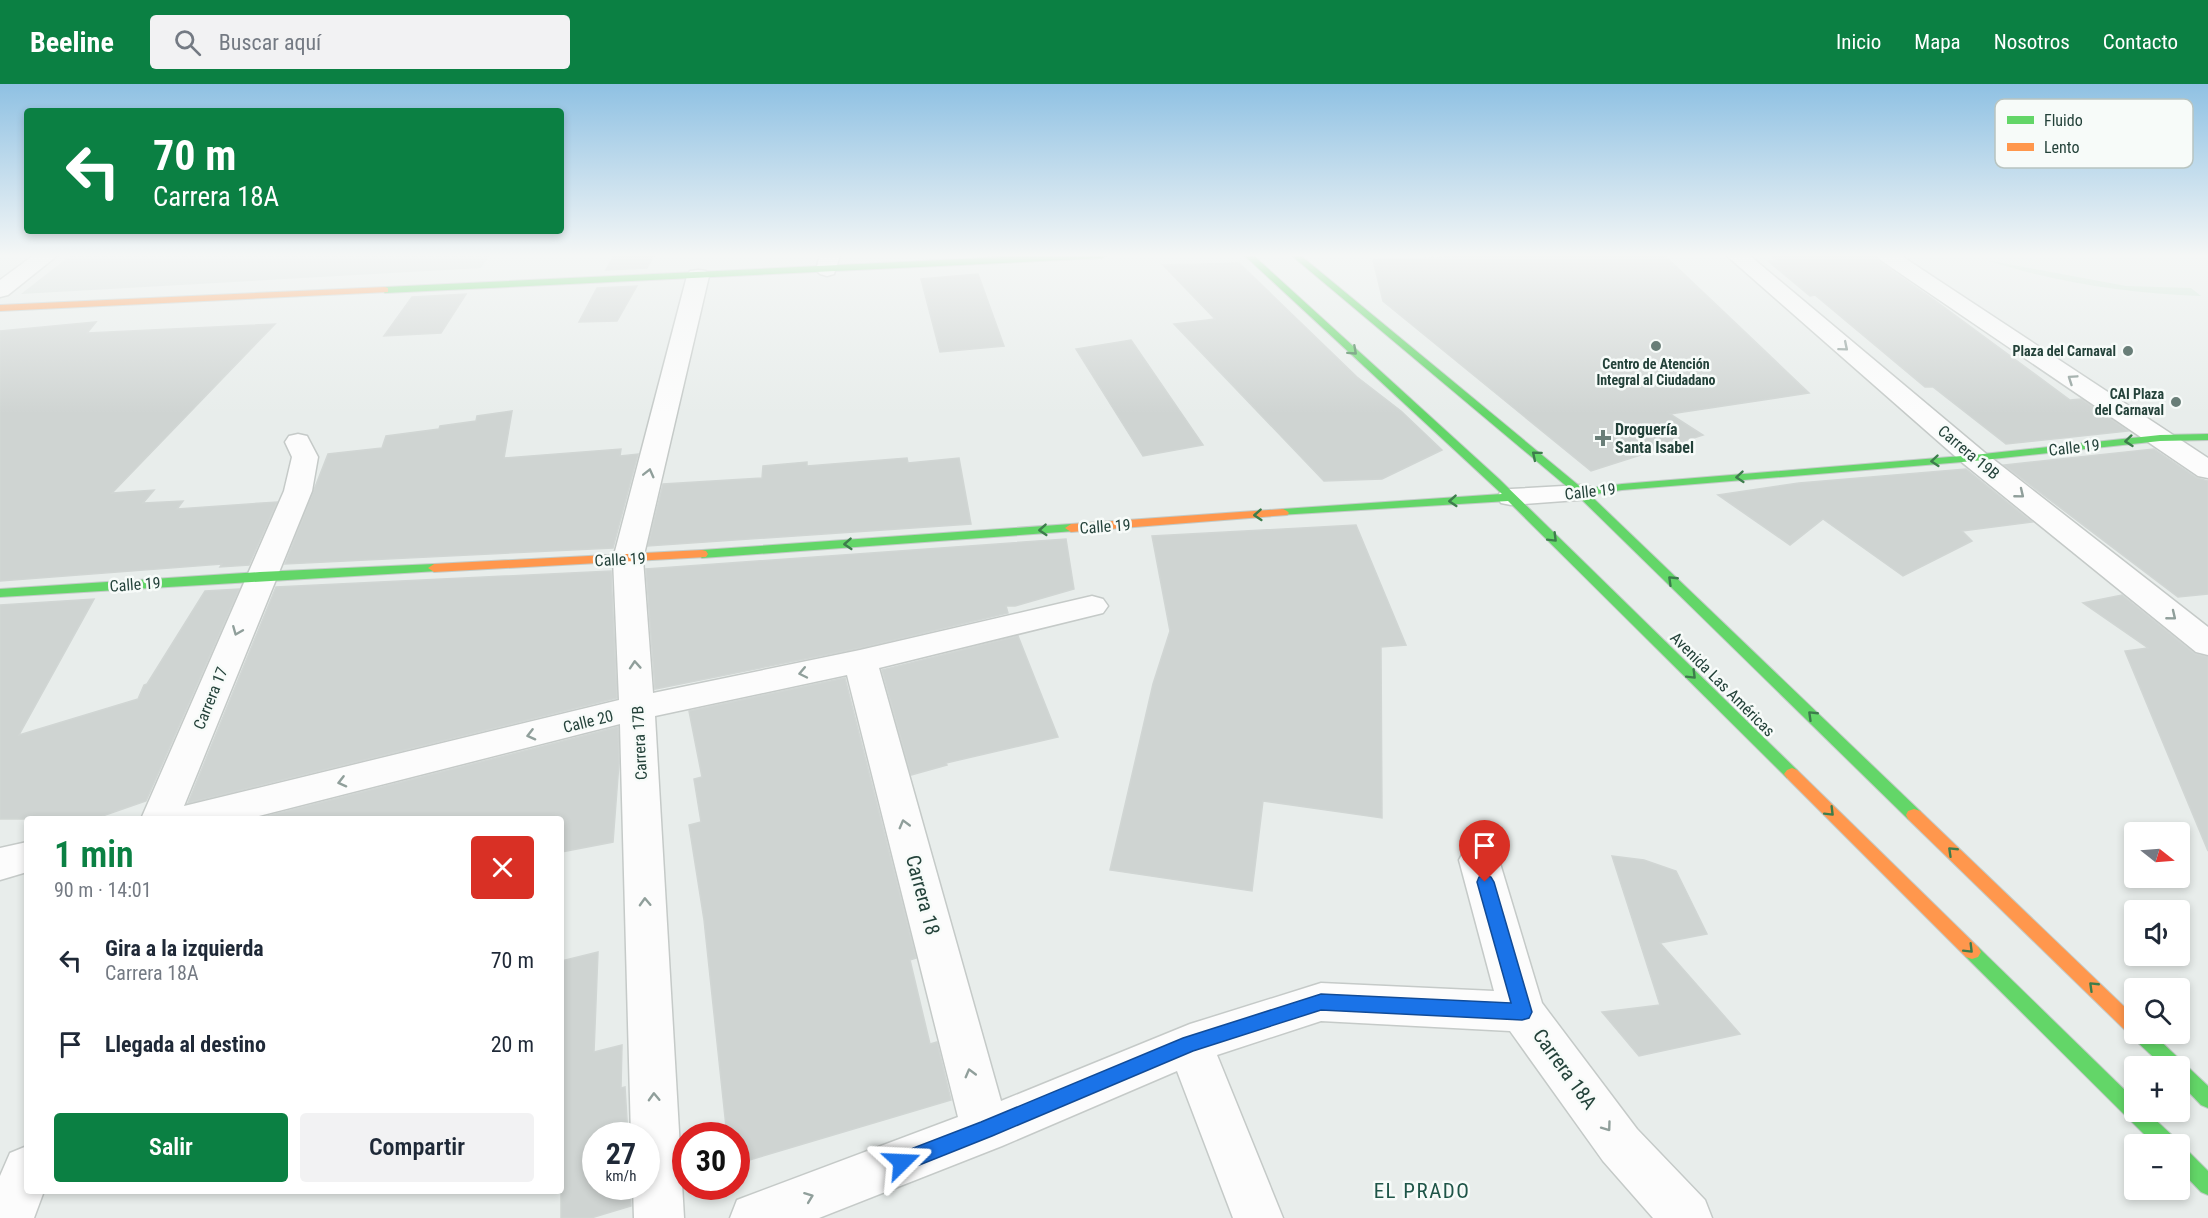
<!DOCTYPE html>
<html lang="es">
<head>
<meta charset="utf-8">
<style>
	body { margin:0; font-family:"Roboto Condensed",sans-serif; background:#f2f2f3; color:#1f2937; height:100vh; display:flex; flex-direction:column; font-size:22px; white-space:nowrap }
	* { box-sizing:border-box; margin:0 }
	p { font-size:20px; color:#747a83 }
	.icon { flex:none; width:33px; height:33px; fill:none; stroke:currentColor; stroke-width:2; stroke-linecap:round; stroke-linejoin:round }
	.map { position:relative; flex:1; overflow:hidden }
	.details { position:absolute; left:24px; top:732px; width:540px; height:378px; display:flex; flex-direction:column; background:#fff; border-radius:6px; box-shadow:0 3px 9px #0003 }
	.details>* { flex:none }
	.top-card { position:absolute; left:24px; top:24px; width:540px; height:126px; border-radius:6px; box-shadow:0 3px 9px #0003; background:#0b8043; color:#fff; overflow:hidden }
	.needle { width:39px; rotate:107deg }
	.fabs { position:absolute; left:2124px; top:738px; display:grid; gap:12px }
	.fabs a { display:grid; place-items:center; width:66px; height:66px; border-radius:6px; background:#fff; box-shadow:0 3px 9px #0003; font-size:30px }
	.speed { position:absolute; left:582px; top:1038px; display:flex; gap:12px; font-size:30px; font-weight:700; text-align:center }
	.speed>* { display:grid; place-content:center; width:78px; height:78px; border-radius:50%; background:#fff; box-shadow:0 3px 9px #0003; line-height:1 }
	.speed small { font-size:15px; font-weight:400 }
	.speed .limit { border:9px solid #d22; background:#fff; color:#111 }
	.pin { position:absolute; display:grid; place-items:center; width:51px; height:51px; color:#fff; margin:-62px -26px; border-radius:50% 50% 50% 0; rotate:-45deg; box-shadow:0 0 6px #0007 }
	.pin .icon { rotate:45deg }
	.me { position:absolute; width:66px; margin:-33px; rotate:69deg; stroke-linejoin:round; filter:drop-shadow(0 0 4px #0008) }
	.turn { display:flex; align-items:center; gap:21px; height:126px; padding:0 30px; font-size:27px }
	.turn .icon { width:78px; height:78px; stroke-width:2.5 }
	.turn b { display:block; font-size:42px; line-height:51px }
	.round { display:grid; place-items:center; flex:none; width:63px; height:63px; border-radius:6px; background:#f2f2f3 }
	.overview { display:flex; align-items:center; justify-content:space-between; height:102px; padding:0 30px }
	h1 { font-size:36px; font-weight:600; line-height:45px; color:#0b8043 }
	.primary-button { display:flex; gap:12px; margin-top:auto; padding:12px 30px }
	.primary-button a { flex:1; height:69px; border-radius:6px; background:#0b8043; color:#fff; font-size:24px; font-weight:600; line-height:69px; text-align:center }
	.primary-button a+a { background:#f2f2f3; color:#1f2937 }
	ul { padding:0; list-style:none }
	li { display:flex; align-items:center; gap:18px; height:84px; padding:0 30px }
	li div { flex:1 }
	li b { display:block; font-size:22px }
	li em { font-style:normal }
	header { display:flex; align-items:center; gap:36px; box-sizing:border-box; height:84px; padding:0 30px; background:#0b8043; color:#fff }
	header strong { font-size:28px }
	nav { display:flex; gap:33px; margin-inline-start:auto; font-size:21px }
	.search { width:420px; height:54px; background:#f2f2f3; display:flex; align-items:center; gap:15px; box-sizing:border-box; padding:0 21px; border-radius:6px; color:#747a83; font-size:22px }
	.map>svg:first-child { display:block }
</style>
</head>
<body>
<header>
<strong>Beeline</strong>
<div class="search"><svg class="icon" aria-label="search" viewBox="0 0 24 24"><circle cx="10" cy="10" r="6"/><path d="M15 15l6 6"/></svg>Buscar aquí</div>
<nav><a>Inicio</a><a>Mapa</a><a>Nosotros</a><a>Contacto</a></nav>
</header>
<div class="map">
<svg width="2208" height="1134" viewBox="0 0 2208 1134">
	<rect width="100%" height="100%" fill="#e8edeb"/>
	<!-- built -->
	<path fill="#d6dedb" d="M 71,171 L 490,171 L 481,184 L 21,210 Z"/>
	<!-- green -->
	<path fill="#d1e6d8" d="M 1986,176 L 2126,202 L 2191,204 L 2201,212 C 2128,209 2056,199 1986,176 Z"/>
	<!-- building -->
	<g fill="#cfd4d2" stroke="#d1d6d4" stroke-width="1.5">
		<path d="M 614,171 L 654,171 L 647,184 L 606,186 Z"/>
		<path d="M 1498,171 L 1664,171 L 1809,309 L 1670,330 L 1703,351 L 1591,387 L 1383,217 L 1373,176 Z"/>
		<path d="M 1771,171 L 1874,171 L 1878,177 L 1933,215 L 2070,316 L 2081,315 L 2128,347 L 2006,360 L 1933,303 L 1925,303 L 1815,211 L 1810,212 L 1768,177 L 1777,176 Z"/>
		<path d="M 1239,179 L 1357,293 L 1401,327 L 1442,366 L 1382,395 L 1324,397 L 1174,240 L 1215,235 L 1163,181 Z"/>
		<path d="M 978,190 L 1004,262 L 940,268 L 921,195 Z"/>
		<path d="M 637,202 L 617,237 L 579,238 L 597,204 Z"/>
		<path d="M 466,210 L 441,249 L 384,252 L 412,213 Z"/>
		<path d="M 96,238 L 87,249 L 275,240 L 112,409 L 154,406 L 143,419 L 183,417 L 177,425 L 277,418 L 249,481 L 220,483 L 222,480 L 0,497 L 0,247 Z"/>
		<path d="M 1131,256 L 1203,361 L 1143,372 L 1076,265 Z"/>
		<path d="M 512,327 L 504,374 L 621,365 L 620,372 L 638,370 L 613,464 L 285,480 L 328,370 L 382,364 L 386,352 L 439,345 L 440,342 L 476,337 L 477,332 Z"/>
		<path d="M 2154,365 L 2197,394 L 2208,397 L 2208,510 L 2178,513 L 2004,381 Z"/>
		<path d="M 907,374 L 908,379 L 959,374 L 971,440 L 648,462 L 663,400 L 762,394 L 763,382 L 807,378 L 807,382 Z"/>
		<path d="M 1966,385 L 2032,438 L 1962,447 L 1972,457 L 1903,492 L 1823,435 L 1790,461 L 1718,411 L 1799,399 Z"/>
		<path d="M 1356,441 L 1406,561 L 1381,563 L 1382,734 L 1263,717 L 1252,807 L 1110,786 L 1153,600 L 1170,547 L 1152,452 Z"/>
		<path d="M 1066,455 L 1074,505 L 1015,522 L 1006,522 L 1008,529 L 860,564 L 655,605 L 646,485 Z"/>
		<path d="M 611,487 L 617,614 L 188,719 L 276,503 Z"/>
		<path d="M 239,505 L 146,717 L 94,735 L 0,735 L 0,521 L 94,515 L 19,651 L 138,615 L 144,601 L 147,600 L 205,507 Z"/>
		<path d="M 2122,511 L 2195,570 L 2208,573 L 2208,767 L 2125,567 L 2148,564 L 2083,519 Z"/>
		<path d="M 1018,552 L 1058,653 L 946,679 L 947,681 L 911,691 L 882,586 Z"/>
		<path d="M 845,594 L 916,874 L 910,876 L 930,960 L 937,958 L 951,1016 L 736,1080 L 736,1052 L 727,1052 L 704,836 L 689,741 L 701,738 L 694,695 L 702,693 L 689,627 Z"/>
		<path d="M 618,643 L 619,679 L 613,758 L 561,768 L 561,735 L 256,735 Z"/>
		<path d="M 1612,772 L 1644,776 L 1676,787 L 1707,850 L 1660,859 L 1740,950 L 1639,972 L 1602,928 L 1660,921 Z"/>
		<path d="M 598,868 L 594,968 L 622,961 L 621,1004 L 625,1003 L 628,1052 L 596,1052 L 596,1102 L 630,1102 L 631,1122 L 591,1134 L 561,1134 L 561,877 Z"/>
	</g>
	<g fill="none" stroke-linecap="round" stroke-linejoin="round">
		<!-- street casing -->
		<g stroke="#c5cac8" stroke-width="3">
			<g id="street">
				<path d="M 34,171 L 58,171 L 8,211 L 0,213 L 0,196 Z"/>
				<path d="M 820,171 L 840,171 L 834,190 L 827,192 L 820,190 L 816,186 Z"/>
				<path d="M 1726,171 L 1749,171 L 1984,368 L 2208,543 L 2208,571 L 2196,568 L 1964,380 Z"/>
				<path d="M 1876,171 L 1900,171 L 2208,374 L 2208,394 L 2198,392 L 1879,175 Z"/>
				<path d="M 698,186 L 706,187 L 709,192 L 643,475 L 653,609 L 860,566 L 1092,512 L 1103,515 L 1108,522 L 1103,529 L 879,584 L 1001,1017 L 1190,940 L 1321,899 L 1494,907 L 1459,776 L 1465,765 L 1479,761 L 1493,765 L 1499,776 L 1542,919 L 1637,1045 L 1705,1116 L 1712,1134 L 1653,1134 L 1603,1077 L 1510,947 L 1321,937 L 1217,971 L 1283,1134 L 1233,1134 L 1177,987 L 1002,1062 L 819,1134 L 730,1134 L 737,1116 L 958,1033 L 847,591 L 655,632 L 684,1134 L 634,1134 L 633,1102 L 646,1102 L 646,1052 L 631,1052 L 620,640 L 247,735 L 141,735 L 284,407 L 292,373 L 285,358 L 289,352 L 298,350 L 307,352 L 318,373 L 312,407 L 184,722 L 619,616 L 613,475 L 687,192 L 690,187 Z"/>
				<path d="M 1581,401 L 1591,403 L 1595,409 L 1591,415 L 1511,421 L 1501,419 L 1497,413 L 1501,407 L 1511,405 Z"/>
				<path d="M 27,758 L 27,788 L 0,796 L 0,764 Z"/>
				<path d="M 27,1062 L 27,1107 L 44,1107 L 34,1134 L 0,1134 L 0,1092 L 10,1069 Z"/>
			</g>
		</g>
		<!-- fast casing -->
		<g stroke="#c3cbc8" stroke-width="2">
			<g id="fast">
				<path d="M 1046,171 L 1107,171 L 1103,174 L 385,209 L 381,206 L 385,203 Z"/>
				<path d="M 1244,171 L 1253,171 L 1499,395 L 1797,686 L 1800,690 L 1797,694 L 1787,694 L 1508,417 L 1279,431 L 1277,429 L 1279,427 L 1283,425 L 1502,410 Z"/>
				<path d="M 1291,171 L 1300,171 L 1583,405 L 1622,400 L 1974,371 L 2160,351 L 2208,350 L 2208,356 L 2160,357 L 1974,377 L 1622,406 L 1590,411 L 1920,727 L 1922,731 L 1920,735 L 1914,737 L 1908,735 L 1577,411 Z"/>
				<path d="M 1071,440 L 1075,441 L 1077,444 L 1075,447 L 702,474 L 696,470 L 702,466 Z"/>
				<path d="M 434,480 L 440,484 L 438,487 L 0,513 L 0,505 L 260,488 Z"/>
				<path d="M 1972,861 L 1978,863 L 2134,1015 L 2134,1028 L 2147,1028 L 2174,1053 L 2177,1060 L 2154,1060 L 1966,873 L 1963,868 L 1966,863 Z"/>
				<path d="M 2134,944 L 2134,950 L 2153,950 L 2208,1002 L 2208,1024 L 2201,1021 L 2180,999 L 2180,982 L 2163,982 L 2135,956 L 2132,950 Z"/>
				<path d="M 2180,1063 L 2187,1066 L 2208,1087 L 2208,1111 L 2201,1108 L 2180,1086 Z"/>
			</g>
		</g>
		<!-- slow casing -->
		<g stroke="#c3cbc8" stroke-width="2">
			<g id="slow">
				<path d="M 385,203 L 388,204 L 388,208 L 0,227 L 0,221 Z"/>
				<path d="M 1283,425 L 1287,427 L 1289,429 L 1287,431 L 1071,448 L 1065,444 L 1071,440 Z"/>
				<path d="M 702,466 L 706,467 L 708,470 L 706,473 L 434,488 L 428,484 L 434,480 Z"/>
				<path d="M 1792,684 L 1797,686 L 1978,863 L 1981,868 L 1978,873 L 1972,875 L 1966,873 L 1787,694 L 1784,690 L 1787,686 Z"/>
				<path d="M 1914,725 L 1920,727 L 2134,932 L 2134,950 L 2138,950 L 2134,951 L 2128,949 L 1908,735 L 1906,731 L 1908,727 Z"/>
			</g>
		</g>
		<!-- street -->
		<use href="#street" fill="#fcfcfc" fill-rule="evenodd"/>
		<!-- fast -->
		<use href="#fast" fill="#63d668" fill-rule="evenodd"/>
		<!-- slow -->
		<use href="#slow" fill="#ff974d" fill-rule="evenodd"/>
	</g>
	<!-- one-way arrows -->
	<defs><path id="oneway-chevron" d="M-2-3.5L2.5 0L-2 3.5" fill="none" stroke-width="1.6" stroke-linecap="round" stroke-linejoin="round" transform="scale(1.5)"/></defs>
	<g stroke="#909f9b">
		<use href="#oneway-chevron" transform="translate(1844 263) rotate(40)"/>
		<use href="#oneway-chevron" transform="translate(2072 295) rotate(-146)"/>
		<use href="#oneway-chevron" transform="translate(649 389) rotate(-76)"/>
		<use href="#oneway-chevron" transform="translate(2020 410) rotate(39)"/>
		<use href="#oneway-chevron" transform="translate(2172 532) rotate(39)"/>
		<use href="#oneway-chevron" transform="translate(237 547) rotate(112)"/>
		<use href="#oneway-chevron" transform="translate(635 581) rotate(-94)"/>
		<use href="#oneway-chevron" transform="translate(803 589) rotate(168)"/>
		<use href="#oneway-chevron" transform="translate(531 651) rotate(166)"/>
		<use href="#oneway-chevron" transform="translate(342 698) rotate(166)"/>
		<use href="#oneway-chevron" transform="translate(904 740) rotate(-105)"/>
		<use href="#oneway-chevron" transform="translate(645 818) rotate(-92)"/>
		<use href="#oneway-chevron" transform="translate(970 989) rotate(-105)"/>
		<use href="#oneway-chevron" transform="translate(654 1013) rotate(-92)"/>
		<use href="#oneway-chevron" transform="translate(1607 1043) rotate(54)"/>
		<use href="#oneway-chevron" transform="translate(809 1113) rotate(-21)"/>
	</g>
	<g stroke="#3d7d4c">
		<use href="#oneway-chevron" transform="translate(1353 267) rotate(42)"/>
		<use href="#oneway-chevron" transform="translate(2129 357) rotate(174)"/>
		<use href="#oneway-chevron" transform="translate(1536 371) rotate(-140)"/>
		<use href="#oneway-chevron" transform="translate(1935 377) rotate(175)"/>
		<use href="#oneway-chevron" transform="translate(1740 393) rotate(175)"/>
		<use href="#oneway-chevron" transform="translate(1453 417) rotate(176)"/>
		<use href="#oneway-chevron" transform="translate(1258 431) rotate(176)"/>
		<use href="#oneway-chevron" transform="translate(1043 446) rotate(176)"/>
		<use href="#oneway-chevron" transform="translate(1553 454) rotate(45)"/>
		<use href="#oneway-chevron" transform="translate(848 460) rotate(176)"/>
		<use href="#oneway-chevron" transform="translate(1672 496) rotate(-136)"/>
		<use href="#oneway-chevron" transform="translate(1692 591) rotate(45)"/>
		<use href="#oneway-chevron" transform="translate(1812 631) rotate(-136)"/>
		<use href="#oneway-chevron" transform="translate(1830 728) rotate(45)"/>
		<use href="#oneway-chevron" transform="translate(1952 767) rotate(-136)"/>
		<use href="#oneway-chevron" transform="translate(1969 865) rotate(45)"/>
		<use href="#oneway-chevron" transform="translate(2093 902) rotate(-136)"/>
	</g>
	<!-- sky -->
	<linearGradient id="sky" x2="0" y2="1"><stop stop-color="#8fc1e3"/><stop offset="0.52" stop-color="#f5f7f6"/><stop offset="1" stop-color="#f5f7f6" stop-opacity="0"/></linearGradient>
	<rect width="2208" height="330" fill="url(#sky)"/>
	<!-- route -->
	<path fill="#1a73e8" stroke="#114b97" stroke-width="1.5" d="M 1485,791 L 1491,793 L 1494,798 L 1532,928 L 1529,934 L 1522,936 L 1321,926 L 1193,967 L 992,1052 L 902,1088 L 895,1085 L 892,1078 L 895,1071 L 981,1038 L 1183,954 L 1321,910 L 1511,919 L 1477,798 L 1479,793 Z"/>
	<!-- markers -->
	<g fill="#697e78" stroke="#f7fbf9" stroke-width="2">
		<circle cx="1656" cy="262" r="6"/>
		<circle cx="2128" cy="267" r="6"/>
		<circle cx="2176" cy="318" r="6"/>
		<path d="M1600 345h6v6h6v6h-6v6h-6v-6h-6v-6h6z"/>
	</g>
	<g text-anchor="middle" stroke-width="5" stroke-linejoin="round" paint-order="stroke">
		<!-- far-poi labels -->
		<g font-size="14" font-weight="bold" fill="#24423a" stroke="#f7fbf9" text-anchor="end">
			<text x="2116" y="272">Plaza del Carnaval</text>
			<text x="1656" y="285" text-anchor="middle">Centro de Atención<tspan x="1656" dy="16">Integral al Ciudadano</tspan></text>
			<text x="2164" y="315">CAI Plaza<tspan x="2164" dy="16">del Carnaval</tspan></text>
		</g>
		<!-- poi labels -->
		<g font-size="16" font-weight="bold" fill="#24423a" stroke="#f7fbf9" text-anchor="start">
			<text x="1615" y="351">Droguería<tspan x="1615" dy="18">Santa Isabel</tspan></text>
		</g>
		<!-- street labels -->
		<g font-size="16" fill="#24423a" stroke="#f7fbf9">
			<text transform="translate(2074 363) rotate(-6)" y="6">Calle 19</text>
			<text transform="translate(1969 368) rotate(40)" y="6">Carrera 19B</text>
			<text transform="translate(1590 407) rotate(-6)" y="6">Calle 19</text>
			<text transform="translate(1105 442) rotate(-4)" y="6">Calle 19</text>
			<text transform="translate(620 475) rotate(-3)" y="6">Calle 19</text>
			<text transform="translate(135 500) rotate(-4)" y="6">Calle 19</text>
			<text transform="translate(1723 600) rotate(45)" y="6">Avenida Las Américas</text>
			<text transform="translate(210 614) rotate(-68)" y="6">Carrera 17</text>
			<text transform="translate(588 637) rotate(-14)" y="6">Calle 20</text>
			<text transform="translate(639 659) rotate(-93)" y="6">Carrera 17B</text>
		</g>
		<!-- near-street labels -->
		<g font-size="20" fill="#24423a" stroke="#f7fbf9">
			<text transform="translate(923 811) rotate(75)" y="7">Carrera 18</text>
			<text transform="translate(1565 985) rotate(54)" y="7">Carrera 18A</text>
		</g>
		<!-- near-neighbourhood labels -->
		<g font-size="21" letter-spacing="1.5" fill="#1f5548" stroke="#f7fbf9">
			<text x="1422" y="1114">EL PRADO</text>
		</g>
	</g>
	<!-- legend -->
	<rect x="1995" y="15" width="198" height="69" rx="9" fill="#f7fbf9" stroke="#b8c4c0" stroke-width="1.5"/>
	<rect x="2007" y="32" width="27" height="8" fill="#63d668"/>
	<rect x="2007" y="59" width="27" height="8" fill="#ff974d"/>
	<g font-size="16" fill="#24423a">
		<text x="2044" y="42">Fluido</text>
		<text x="2044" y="69">Lento</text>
	</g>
</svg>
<div class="fabs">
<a><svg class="needle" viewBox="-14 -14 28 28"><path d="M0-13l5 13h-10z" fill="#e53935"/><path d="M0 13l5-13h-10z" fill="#747a83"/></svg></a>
<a><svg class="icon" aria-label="sound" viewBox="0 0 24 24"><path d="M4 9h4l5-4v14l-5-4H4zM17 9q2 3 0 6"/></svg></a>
<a><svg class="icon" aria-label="search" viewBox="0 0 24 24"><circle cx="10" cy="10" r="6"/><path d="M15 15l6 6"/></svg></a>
<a>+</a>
<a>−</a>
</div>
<div class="speed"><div>27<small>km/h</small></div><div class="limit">30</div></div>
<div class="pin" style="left:1485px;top:798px;background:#d93025"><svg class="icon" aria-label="arrive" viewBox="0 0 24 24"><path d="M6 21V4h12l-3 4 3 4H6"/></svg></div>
<svg class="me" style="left:902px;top:1078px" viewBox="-20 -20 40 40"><path d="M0-17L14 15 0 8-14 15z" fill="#1a73e8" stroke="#fff" stroke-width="4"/></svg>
<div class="top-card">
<div class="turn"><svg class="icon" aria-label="left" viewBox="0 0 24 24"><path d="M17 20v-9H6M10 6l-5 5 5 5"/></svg><div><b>70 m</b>Carrera 18A</div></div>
</div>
<section class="details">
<div class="overview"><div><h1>1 min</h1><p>90 m · 14:01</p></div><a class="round" style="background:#d93025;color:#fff"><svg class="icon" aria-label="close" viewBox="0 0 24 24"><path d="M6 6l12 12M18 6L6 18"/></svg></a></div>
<ul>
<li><svg class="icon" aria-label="left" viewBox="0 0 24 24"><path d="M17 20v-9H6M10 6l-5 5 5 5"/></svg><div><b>Gira a la izquierda</b><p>Carrera 18A</p></div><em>70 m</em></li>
<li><svg class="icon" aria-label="arrive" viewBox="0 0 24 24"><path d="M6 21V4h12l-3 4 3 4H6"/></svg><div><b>Llegada al destino</b></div><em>20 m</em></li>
</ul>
<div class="primary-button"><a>Salir</a><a>Compartir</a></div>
</section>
</div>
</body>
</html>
